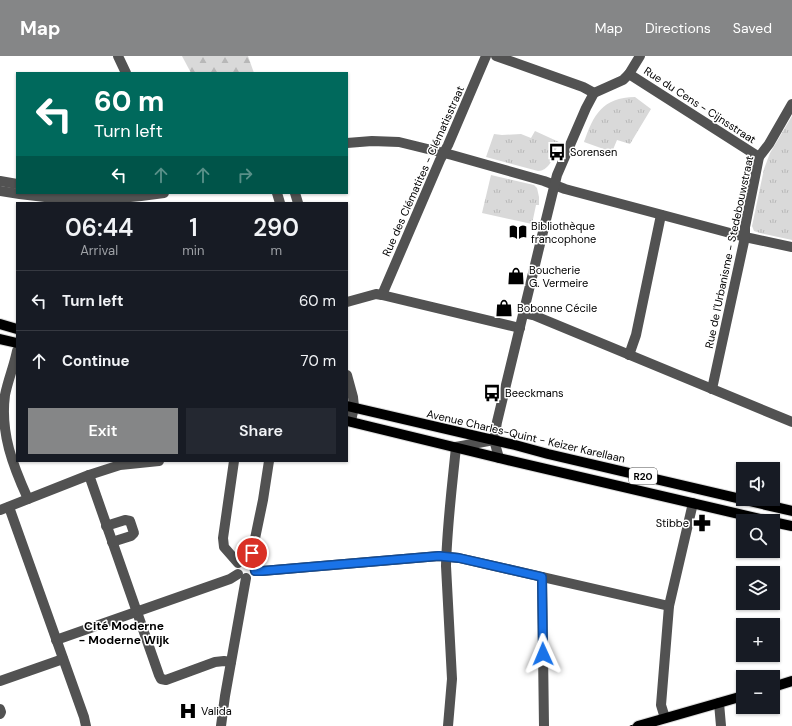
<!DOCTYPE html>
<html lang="en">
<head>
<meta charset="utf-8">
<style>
	body { margin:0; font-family:"DM Sans",sans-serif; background:#242831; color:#f1f3f6; height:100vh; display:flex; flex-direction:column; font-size:15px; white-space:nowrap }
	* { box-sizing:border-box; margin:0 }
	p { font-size:13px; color:#9ea1a6 }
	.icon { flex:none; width:22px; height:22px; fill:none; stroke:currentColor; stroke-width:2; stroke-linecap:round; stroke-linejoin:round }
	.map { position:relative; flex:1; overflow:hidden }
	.side { position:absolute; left:16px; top:146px; width:332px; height:260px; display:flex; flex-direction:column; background:#171b24; border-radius:0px; box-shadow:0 1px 3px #0004 }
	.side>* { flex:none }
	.guide { position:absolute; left:16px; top:16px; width:332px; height:122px; border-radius:0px; box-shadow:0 1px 3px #0004; background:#00695c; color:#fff; overflow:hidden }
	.fabs { position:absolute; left:736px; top:406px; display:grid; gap:8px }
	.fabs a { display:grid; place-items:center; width:44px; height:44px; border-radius:0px; background:#171b24; box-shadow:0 1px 3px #0004; font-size:20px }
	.pin { position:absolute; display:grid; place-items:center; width:34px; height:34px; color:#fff; margin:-17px; border:2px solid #fff; border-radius:50%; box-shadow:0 1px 4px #0007 }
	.me { position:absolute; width:44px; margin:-22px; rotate:359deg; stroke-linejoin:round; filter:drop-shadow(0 0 3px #0008) }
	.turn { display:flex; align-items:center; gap:14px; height:84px; padding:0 12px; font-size:18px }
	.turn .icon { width:52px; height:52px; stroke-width:2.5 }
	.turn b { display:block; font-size:28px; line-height:34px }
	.lanes { display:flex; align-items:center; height:38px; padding:0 12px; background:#0003; justify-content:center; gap:20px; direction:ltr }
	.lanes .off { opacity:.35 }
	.eta { display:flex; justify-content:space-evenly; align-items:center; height:68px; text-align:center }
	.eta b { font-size:24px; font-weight:600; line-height:28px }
	.cta { display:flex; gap:8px; margin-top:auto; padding:8px 12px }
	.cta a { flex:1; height:46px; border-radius:0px; background:#858687; color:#fff; font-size:16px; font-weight:600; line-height:46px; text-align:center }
	.cta a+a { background:#242831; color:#f1f3f6 }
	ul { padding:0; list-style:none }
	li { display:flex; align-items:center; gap:12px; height:60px; padding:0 12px; border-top:1px solid #363941 }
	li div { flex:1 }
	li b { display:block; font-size:15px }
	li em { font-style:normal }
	header { display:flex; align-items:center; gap:24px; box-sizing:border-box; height:56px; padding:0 20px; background:#858687; color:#fff }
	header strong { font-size:19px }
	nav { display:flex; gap:22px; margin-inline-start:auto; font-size:14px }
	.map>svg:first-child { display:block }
</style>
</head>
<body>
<header>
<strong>Map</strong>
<nav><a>Map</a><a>Directions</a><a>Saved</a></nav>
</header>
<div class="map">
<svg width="792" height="670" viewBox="0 0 792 670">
	<defs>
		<pattern id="grass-tufts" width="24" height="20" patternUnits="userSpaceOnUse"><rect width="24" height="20" fill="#d9d9d9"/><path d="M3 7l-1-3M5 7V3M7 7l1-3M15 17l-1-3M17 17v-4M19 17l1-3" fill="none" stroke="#b8b8b8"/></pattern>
		<pattern id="forest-firs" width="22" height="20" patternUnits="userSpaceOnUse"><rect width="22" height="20" fill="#d9d9d9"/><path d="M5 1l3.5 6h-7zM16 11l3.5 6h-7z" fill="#b8b8b8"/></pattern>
	</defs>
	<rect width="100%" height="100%" fill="#fff"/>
	<!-- grass -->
	<g fill="url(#grass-tufts)">
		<path d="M 635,41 L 651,53 L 630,88 L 617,84 L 612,96 L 584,86 C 594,58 602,42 635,41 Z"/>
		<path d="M 792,60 L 792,184 L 760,177 L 754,175 L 752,170 L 764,113 L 770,97 Z"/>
		<path d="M 535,75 L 559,86 C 554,97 552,114 538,115 L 486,101 L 494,78 L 502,79 L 521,78 L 531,82 Z"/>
		<path d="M 491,119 L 534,129 L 537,132 L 539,141 L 539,149 L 536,149 L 532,168 L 482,157 Z"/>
	</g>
	<!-- forest -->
	<path fill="url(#forest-firs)" d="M 182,0 L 248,0 L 254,17 L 191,17 Z"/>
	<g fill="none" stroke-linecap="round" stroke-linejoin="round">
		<!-- major casing -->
		<g stroke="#dbdbdb" stroke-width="12">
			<g id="major">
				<path d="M 0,268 L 17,273"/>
				<path d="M 0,283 L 17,287"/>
				<path d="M 347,350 L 515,389 L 548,398 L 792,455"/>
				<path d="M 347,365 L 499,402 L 769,465"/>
				<path d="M 773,466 L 792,470"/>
				<path d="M 773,631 L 792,625"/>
				<path d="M 638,670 L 743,640"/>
			</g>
		</g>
		<!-- minor -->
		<g stroke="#525252" stroke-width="10">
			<path d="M 118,0 L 126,17"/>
			<path d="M 496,0 L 583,31 L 594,37"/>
			<path d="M 629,18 L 759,101"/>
			<path d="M 347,87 L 372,85 L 399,86 L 452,99 L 544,125 L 565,133 L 745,181 L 792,191"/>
			<path d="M 0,125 L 17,128"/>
			<path d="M 0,135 C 54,145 110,145 164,137"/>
			<path d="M 277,137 L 280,147"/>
			<path d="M 295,137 L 298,147"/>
			<path d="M 382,239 L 440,104 L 448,89 L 486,0"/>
			<path d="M 347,246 L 376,238 L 382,239 L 520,272"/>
			<path d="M 524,257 L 533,259 L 792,366"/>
			<path d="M 17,295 C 14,310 8,324 5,339 C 0,377 13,410 28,443"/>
			<path d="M 629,299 L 636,279 L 661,159"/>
			<path d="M 347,319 L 353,341 L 354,351 L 351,365"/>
			<path d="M 712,333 L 745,181 L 745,171 L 759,101 L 769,88 L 792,48"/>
			<path d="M 499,402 L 494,384 L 497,366 L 541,184 L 557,119 L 586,52 L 594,37 L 623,24 L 629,18 L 640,0"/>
			<path d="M 234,405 L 223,482 L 224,491 L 238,507"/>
			<path d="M 89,419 L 159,619 L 161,623 L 166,624 L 215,606 L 224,605 L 231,606"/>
			<path d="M 9,451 L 84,661 L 86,670"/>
			<path d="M 0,454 L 89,419 L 120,409 L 159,405"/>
			<path d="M 106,470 L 125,464 L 130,465 L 134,477 L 131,480 L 112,486"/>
			<path d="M 249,504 L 252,497 L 263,444 L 269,405"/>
			<path d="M 255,515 L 262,515 L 439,500 L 459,502 L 669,550"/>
			<path d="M 542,521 L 544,670"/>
			<path d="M 56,584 L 230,523 L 238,518"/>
			<path d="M 0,625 L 63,603"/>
			<path d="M 719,647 L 721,670"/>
			<path d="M 0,653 L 1,656 L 0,658"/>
			<path d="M 665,662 L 661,649 L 669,550 L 693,447"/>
			<path d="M 221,670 L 225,640 L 246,522"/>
			<path d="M 448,670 L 452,623 L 446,510 C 447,470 452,431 456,391 L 494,384"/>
		</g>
		<!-- major -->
		<use href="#major" stroke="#000" stroke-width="10"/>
		<!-- tram -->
		<g stroke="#000" stroke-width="1">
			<path d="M 773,629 L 792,623"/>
			<path d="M 630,670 L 743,637"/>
		</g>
	</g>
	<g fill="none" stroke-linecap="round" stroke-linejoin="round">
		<!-- route casing -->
		<g stroke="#114b97" stroke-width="10">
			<path id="route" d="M 252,497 L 249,504 L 253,508 L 255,515 L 262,515 L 439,500 L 459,502 L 542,521 L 543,598"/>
		</g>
		<!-- route -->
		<use href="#route" stroke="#1a73e8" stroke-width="7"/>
	</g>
	<!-- icons -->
	<defs>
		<g id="bus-bare" transform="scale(1.38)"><path d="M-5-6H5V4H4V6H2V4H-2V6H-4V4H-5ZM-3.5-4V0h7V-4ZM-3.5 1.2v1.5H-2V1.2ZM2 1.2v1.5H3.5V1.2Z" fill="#000" stroke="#fff" stroke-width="2.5" paint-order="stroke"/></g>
		<g id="library-bare" transform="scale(1.38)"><path d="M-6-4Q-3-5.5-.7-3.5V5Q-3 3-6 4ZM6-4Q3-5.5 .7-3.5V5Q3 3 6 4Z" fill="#000" stroke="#fff" stroke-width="2.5" paint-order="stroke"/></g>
		<g id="shop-bare" transform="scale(1.38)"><path d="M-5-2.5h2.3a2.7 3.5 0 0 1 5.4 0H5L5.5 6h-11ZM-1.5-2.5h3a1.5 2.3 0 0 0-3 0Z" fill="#000" stroke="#fff" stroke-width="2.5" paint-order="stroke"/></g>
		<g id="pharmacy-bare" transform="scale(1.38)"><path d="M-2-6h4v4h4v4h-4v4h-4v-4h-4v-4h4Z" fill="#000" stroke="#fff" stroke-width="2.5" paint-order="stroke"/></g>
		<g id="hospital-bare" transform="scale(1.38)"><path d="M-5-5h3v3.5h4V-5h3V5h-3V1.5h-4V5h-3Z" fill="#000" stroke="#fff" stroke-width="2.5" paint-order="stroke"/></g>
	</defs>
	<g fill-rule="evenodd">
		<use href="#bus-bare" x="557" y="96"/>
		<use href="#library-bare" x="518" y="176"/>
		<use href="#shop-bare" x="516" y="220"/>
		<use href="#shop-bare" x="504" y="252"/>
		<use href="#bus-bare" x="492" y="337"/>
		<use href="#pharmacy-bare" x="702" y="467"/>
		<use href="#hospital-bare" x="188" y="655"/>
	</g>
	<g text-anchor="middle" stroke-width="3" stroke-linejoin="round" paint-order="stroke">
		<!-- shield labels -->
		<rect fill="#fff" stroke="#4c4c4c" stroke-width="1" x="629" y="412" width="28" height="16" rx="3"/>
		<g font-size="10" font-weight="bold" fill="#000">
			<text x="643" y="424">R20</text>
		</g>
		<!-- street labels -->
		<g font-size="11" fill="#000" stroke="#fff">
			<text transform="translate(700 49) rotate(33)" y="4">Rue du Cens - Cijnsstraat</text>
			<text transform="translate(423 115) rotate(-66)" y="4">Rue des Clématites - Clématisstraat</text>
			<text transform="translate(729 196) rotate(-78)" y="4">Rue de l'Urbanisme - Stedebouwstraat</text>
			<text transform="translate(526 380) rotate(13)" y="4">Avenue Charles-Quint - Keizer Karellaan</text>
		</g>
		<!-- poi labels -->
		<g font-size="11" fill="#000" stroke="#fff" text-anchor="start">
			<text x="570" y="100">Sorensen</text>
			<text x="531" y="174">Bibliothèque<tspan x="531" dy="13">francophone</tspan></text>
			<text x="529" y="218">Boucherie<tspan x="529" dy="13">G. Vermeire</tspan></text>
			<text x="517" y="256">Bobonne Cécile</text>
			<text x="505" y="341">Beeckmans</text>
			<text x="689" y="471" text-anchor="end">Stibbe</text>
			<text x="201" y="659">Valida</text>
		</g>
		<!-- neighbourhood labels -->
		<g font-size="12" font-weight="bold" fill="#000" stroke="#fff">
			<text x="124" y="574">Cité Moderne<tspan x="124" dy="14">- Moderne Wijk</tspan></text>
		</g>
	</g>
</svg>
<div class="fabs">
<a><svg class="icon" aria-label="sound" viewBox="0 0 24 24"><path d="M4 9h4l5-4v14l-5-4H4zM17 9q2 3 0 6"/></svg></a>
<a><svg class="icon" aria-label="search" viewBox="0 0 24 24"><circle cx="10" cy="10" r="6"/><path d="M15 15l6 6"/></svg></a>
<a><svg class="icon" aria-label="layers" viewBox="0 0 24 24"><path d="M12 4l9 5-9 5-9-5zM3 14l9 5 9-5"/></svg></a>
<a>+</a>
<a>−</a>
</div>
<div class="pin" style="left:252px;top:497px;background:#d93025"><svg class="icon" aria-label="arrive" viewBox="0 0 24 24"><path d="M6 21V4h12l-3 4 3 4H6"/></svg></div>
<svg class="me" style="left:543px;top:598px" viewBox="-20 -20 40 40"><path d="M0-17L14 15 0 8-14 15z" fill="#1a73e8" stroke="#fff" stroke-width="4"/></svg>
<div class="guide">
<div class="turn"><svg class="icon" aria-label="left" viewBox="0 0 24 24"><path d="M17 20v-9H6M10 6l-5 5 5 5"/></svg><div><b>60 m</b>Turn left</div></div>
<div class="lanes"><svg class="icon" aria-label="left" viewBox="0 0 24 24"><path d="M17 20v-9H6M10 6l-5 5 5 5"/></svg><svg class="icon off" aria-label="ahead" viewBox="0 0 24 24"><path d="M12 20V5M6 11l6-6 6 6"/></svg><svg class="icon off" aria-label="ahead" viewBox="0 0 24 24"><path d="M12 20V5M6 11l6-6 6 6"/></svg><svg class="icon off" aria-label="right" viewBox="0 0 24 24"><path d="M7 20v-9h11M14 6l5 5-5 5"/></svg></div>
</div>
<section class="side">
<div class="eta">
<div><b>06:44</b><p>Arrival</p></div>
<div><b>1</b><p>min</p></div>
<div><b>290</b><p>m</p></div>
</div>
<ul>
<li><svg class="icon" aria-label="left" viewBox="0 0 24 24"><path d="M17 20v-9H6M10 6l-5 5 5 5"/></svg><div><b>Turn left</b></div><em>60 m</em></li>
<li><svg class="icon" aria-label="ahead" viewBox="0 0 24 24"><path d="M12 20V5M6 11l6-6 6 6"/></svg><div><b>Continue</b></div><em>70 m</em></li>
</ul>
<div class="cta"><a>Exit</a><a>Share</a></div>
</section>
</div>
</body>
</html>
